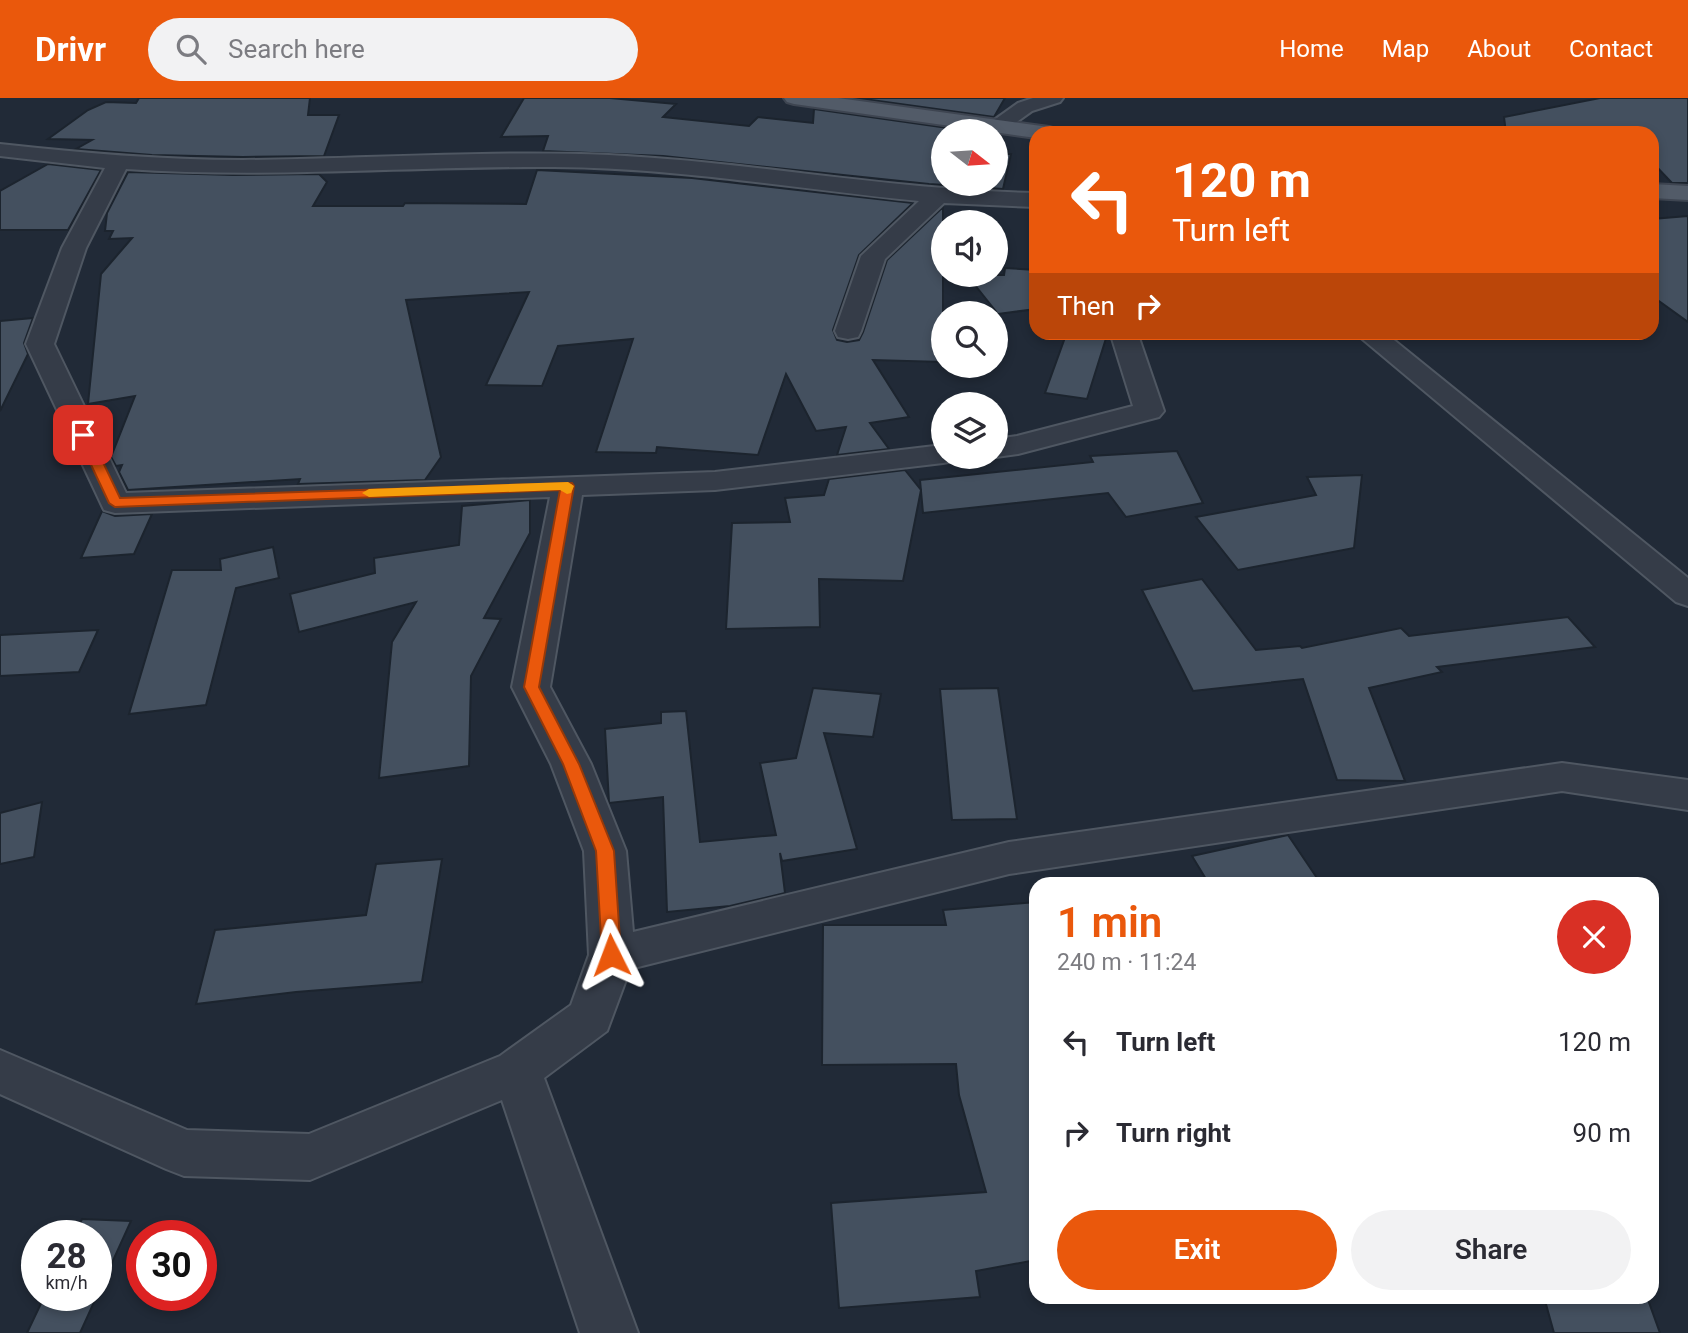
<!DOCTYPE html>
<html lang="en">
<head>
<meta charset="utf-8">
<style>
	body { margin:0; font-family:Roboto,sans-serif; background:#f2f2f3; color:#2b2b33; height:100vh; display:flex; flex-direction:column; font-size:26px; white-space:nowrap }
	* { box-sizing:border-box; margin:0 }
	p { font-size:23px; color:#7c7c81 }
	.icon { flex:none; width:38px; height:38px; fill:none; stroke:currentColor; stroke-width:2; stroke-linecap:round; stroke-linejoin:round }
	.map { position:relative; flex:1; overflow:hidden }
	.sheet { position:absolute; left:1029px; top:779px; width:630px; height:427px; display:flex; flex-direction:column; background:#fff; border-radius:21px; box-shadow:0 4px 10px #0003 }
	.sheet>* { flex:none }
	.hud { position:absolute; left:1029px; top:28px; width:630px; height:214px; border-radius:21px; box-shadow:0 4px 10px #0003; background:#ea580c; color:#fff; overflow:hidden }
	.needle { width:46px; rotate:107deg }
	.buttons { position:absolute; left:931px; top:21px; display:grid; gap:14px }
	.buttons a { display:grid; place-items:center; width:77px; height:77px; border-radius:50%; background:#fff; box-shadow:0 4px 10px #0003; font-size:35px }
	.speed { position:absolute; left:21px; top:1122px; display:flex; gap:14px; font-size:35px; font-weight:700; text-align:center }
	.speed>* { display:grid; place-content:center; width:91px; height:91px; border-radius:50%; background:#fff; box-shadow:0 4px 10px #0003; line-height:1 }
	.speed small { font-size:18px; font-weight:400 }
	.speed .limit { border:10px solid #d22; background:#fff; color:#111 }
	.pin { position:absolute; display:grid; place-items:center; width:60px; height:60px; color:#fff; margin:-30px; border-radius:14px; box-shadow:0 4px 10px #0006 }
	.me { position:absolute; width:77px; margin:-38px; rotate:357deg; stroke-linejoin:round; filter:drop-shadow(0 0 5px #0008) }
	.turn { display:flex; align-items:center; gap:24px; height:147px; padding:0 28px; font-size:32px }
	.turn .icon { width:91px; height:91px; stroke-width:2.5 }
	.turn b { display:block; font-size:49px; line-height:60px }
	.then { display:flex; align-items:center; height:66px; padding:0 28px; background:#0003; gap:14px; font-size:26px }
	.round { display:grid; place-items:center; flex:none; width:74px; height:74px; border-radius:37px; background:#f2f2f3 }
	.headline { display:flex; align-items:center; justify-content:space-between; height:119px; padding:0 28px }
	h1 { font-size:42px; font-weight:600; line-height:52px; color:#ea580c }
	.button { display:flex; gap:14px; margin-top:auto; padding:14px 28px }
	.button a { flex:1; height:80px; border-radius:42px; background:#ea580c; color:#fff; font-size:28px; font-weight:600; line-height:80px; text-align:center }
	.button a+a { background:#f2f2f3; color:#2b2b33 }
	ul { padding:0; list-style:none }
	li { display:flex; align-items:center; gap:21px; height:91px; padding:0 28px }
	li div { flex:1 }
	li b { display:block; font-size:26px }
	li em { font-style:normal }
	header { display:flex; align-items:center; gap:42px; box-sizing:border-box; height:98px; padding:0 35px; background:#ea580c; color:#fff }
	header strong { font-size:33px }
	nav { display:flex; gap:38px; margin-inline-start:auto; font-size:24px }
	.search { width:490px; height:63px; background:#f2f2f3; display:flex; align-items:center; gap:18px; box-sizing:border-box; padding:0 24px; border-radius:38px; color:#7c7c81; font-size:26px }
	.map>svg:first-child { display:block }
</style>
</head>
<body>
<header>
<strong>Drivr</strong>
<div class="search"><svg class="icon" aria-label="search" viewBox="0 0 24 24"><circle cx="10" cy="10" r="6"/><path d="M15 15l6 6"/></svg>Search here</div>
<nav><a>Home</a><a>Map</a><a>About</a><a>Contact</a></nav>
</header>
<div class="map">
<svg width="1688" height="1235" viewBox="0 0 1688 1235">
	<rect width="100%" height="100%" fill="#212a37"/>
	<!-- building -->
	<g fill="#44505f" stroke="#1c242e" stroke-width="2">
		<path d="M 139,0 L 310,0 L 308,17 L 339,17 L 324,58 L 243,59 L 152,57 L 76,51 L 92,42 L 48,41 L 88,12 L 106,4 L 136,5 Z"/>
		<path d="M 524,0 L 610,0 L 676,6 L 663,19 L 749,28 L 758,19 L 813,25 L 814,11 L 969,33 L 943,33 L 943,86 L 996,86 L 996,51 L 1008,52 L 1006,56 L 1011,56 L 1003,91 L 929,86 L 663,58 L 543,53 L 548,38 L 501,39 Z"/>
		<path d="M 857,0 L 1005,0 L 994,19 Z"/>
		<path d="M 1600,0 L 1688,0 L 1688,85 L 1672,85 L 1652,64 L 1652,35 L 1506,35 L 1504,19 Z"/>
		<path d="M 48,66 L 101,72 L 68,132 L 0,132 L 0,93 Z"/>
		<path d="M 537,72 L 692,80 L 913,105 L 859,157 L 833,232 L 837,242 L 847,244 L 859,242 L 863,234 L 887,162 L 943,109 L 943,264 L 873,262 L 909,319 L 870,325 L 889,351 L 837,357 L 846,329 L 816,333 L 786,276 L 758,357 L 657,349 L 656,355 L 596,354 L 633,241 L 558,248 L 542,288 L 486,287 L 529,194 L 406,202 L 441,359 L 425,382 L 298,386 L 300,381 L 128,392 L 119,374 L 122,367 L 116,368 L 111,359 L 135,298 L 88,306 L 101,176 L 132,140 L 109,141 L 113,133 L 105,133 L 107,115 L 128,74 L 233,77 L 319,76 L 327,84 L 313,108 L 403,108 L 405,105 L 526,106 Z"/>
		<path d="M 1688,118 L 1688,224 L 1652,198 L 1652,121 Z"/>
		<path d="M 1005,170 L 1036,172 L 1036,211 L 998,216 L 967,177 L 1004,177 Z"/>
		<path d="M 33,220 L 24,245 L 28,256 L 0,313 L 0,223 Z"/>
		<path d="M 1067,234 L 1108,234 L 1087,301 L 1045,295 Z"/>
		<path d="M 1177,353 L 1203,405 L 1126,419 L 1108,395 L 923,415 L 920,382 L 1093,364 L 1090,358 Z"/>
		<path d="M 905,372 L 921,392 L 903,483 L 819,481 L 820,529 L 726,531 L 732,425 L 790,424 L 785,400 L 824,397 L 829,381 Z"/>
		<path d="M 1362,377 L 1354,450 L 1238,472 L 1196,419 L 1316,397 L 1307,379 Z"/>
		<path d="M 530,402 L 530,435 L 484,520 L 501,521 L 471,578 L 469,668 L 379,680 L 392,544 L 416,504 L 299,534 L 290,496 L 375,475 L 374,460 L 459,447 L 462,408 Z"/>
		<path d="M 102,413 L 115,418 L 152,416 L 134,456 L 81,460 Z"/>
		<path d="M 273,449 L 279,480 L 236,490 L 206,607 L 129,616 L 172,472 L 221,472 L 220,461 Z"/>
		<path d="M 1202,481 L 1256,552 L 1300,548 L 1302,550 L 1401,530 L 1409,538 L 1568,519 L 1595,549 L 1437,569 L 1442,574 L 1369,590 L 1405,683 L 1337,682 L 1303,581 L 1193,593 L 1142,492 Z"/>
		<path d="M 98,532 L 79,574 L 0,578 L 0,537 Z"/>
		<path d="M 813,590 L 881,596 L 873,639 L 824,635 L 857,751 L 782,763 L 780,755 L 785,795 L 730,808 L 667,814 L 663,699 L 609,705 L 605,631 L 661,625 L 661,614 L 686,613 L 700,744 L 776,737 L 760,665 L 796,660 Z"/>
		<path d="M 998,590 L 1017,721 L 952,722 L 940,591 Z"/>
		<path d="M 42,704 L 34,759 L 0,766 L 0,715 Z"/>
		<path d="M 1288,737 L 1321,786 L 1209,786 L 1192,758 Z"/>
		<path d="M 442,761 L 422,884 L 296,894 L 196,906 L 215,832 L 366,817 L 376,766 Z"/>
		<path d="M 1036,804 L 1036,1162 L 976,1173 L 980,1199 L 839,1210 L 831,1105 L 986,1094 L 959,997 L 956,966 L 822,967 L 823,827 L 946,827 L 943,812 Z"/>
		<path d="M 82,1121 L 131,1123 L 80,1235 L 27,1235 L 45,1197 L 96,1197 L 96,1138 L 74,1138 Z"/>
		<path d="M 1544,1199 L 1647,1199 L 1660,1235 L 1554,1235 Z"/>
	</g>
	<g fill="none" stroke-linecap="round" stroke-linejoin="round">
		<!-- minor casing -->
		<g stroke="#4f5762" stroke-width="4">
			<g id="minor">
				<path d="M 1033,0 L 1063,0 L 1060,4 L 1032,13 L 1004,33 L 990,33 L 987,29 L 990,25 L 1018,5 Z"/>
				<path d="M 0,46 C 81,55 162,62 243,62 C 365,61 487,52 609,57 C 752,64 893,92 1036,95 L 1036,109 L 944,105 L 885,161 L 861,233 L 858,239 L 848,241 L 838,239 L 835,233 L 861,158 L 919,103 C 798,91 678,70 555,69 C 412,68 269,81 126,71 L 86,150 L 54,246 L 126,395 L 715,374 L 943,347 L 943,359 L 956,359 L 954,363 L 943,365 L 715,392 L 582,397 L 550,589 L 591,666 L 626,753 L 633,834 L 1009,744 L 1562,665 L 1688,682 L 1688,712 L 1562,693 L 1009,776 L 630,871 L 607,933 L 544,980 L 638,1235 L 580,1235 L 502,1002 L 310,1082 L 184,1078 L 166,1071 L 0,996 L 0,952 L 187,1032 L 309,1036 L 500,958 L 571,907 L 589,857 L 584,753 L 551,666 L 512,589 L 550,399 L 115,415 L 104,412 L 26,246 L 62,150 L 105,70 L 0,58 Z"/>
				<path d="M 1110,234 L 1137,234 L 1164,313 L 1159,319 L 1018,356 L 996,359 L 994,359 L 996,341 L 1017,338 L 1133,308 Z"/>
				<path d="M 1354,234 L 1384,234 L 1688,480 L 1688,508 L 1676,504 Z"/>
			</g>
		</g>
		<!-- major casing -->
		<g stroke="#3e4551" stroke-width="4">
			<g id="major">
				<path d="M 784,0 L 838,0 L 1049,29 L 1056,31 L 1060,35 L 1036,35 L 1036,40 L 794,6 L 787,4 Z"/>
				<path d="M 1652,86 L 1688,88 L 1688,102 L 1652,100 Z"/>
			</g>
		</g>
		<!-- minor -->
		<use href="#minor" fill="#353c48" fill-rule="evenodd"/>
		<!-- major -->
		<use href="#major" fill="#525b68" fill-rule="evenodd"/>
	</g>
	<!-- route -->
	<path fill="#ea580c" stroke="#983908" stroke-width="2" d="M 83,333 L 90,337 L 120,400 L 572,385 L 574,388 L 539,589 L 579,666 L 614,753 L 621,857 L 618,862 L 611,864 L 605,862 L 602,857 L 596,753 L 563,666 L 524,589 L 560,392 L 115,409 L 109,405 L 77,337 Z"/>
	<!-- slow -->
	<path fill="#f59e0b" d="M 568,384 L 574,388 L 571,395 L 567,396 L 560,392 L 369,399 L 362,395 L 369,391 Z"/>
</svg>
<div class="buttons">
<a><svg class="needle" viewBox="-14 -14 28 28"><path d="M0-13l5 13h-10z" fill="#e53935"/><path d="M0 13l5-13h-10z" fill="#7c7c81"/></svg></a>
<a><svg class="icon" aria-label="sound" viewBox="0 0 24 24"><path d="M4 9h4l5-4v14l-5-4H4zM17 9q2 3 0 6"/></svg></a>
<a><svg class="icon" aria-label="search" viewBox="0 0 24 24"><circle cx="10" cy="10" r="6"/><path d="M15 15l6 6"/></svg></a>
<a><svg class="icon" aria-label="layers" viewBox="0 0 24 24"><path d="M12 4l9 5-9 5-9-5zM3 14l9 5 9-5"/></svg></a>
</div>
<div class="speed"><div>28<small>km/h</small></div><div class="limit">30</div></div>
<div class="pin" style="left:83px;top:337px;background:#d93025"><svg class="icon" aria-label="arrive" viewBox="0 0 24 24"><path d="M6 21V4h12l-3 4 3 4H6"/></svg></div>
<svg class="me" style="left:611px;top:857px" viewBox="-20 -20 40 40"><path d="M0-17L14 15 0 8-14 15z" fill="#ea580c" stroke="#fff" stroke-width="4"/></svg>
<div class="hud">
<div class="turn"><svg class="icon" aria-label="left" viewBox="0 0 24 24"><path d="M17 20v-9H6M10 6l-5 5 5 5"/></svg><div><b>120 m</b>Turn left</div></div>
<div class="then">Then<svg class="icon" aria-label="right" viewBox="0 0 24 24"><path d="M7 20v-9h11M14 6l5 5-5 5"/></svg></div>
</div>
<section class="sheet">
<div class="headline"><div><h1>1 min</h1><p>240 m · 11:24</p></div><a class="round" style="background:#d93025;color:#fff"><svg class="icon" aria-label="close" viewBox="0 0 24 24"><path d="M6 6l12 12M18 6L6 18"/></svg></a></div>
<ul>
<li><svg class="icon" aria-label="left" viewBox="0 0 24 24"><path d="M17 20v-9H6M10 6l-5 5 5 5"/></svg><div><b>Turn left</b></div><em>120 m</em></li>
<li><svg class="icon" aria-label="right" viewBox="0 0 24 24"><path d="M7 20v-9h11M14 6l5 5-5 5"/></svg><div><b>Turn right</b></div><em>90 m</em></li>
</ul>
<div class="button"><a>Exit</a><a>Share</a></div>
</section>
</div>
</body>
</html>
